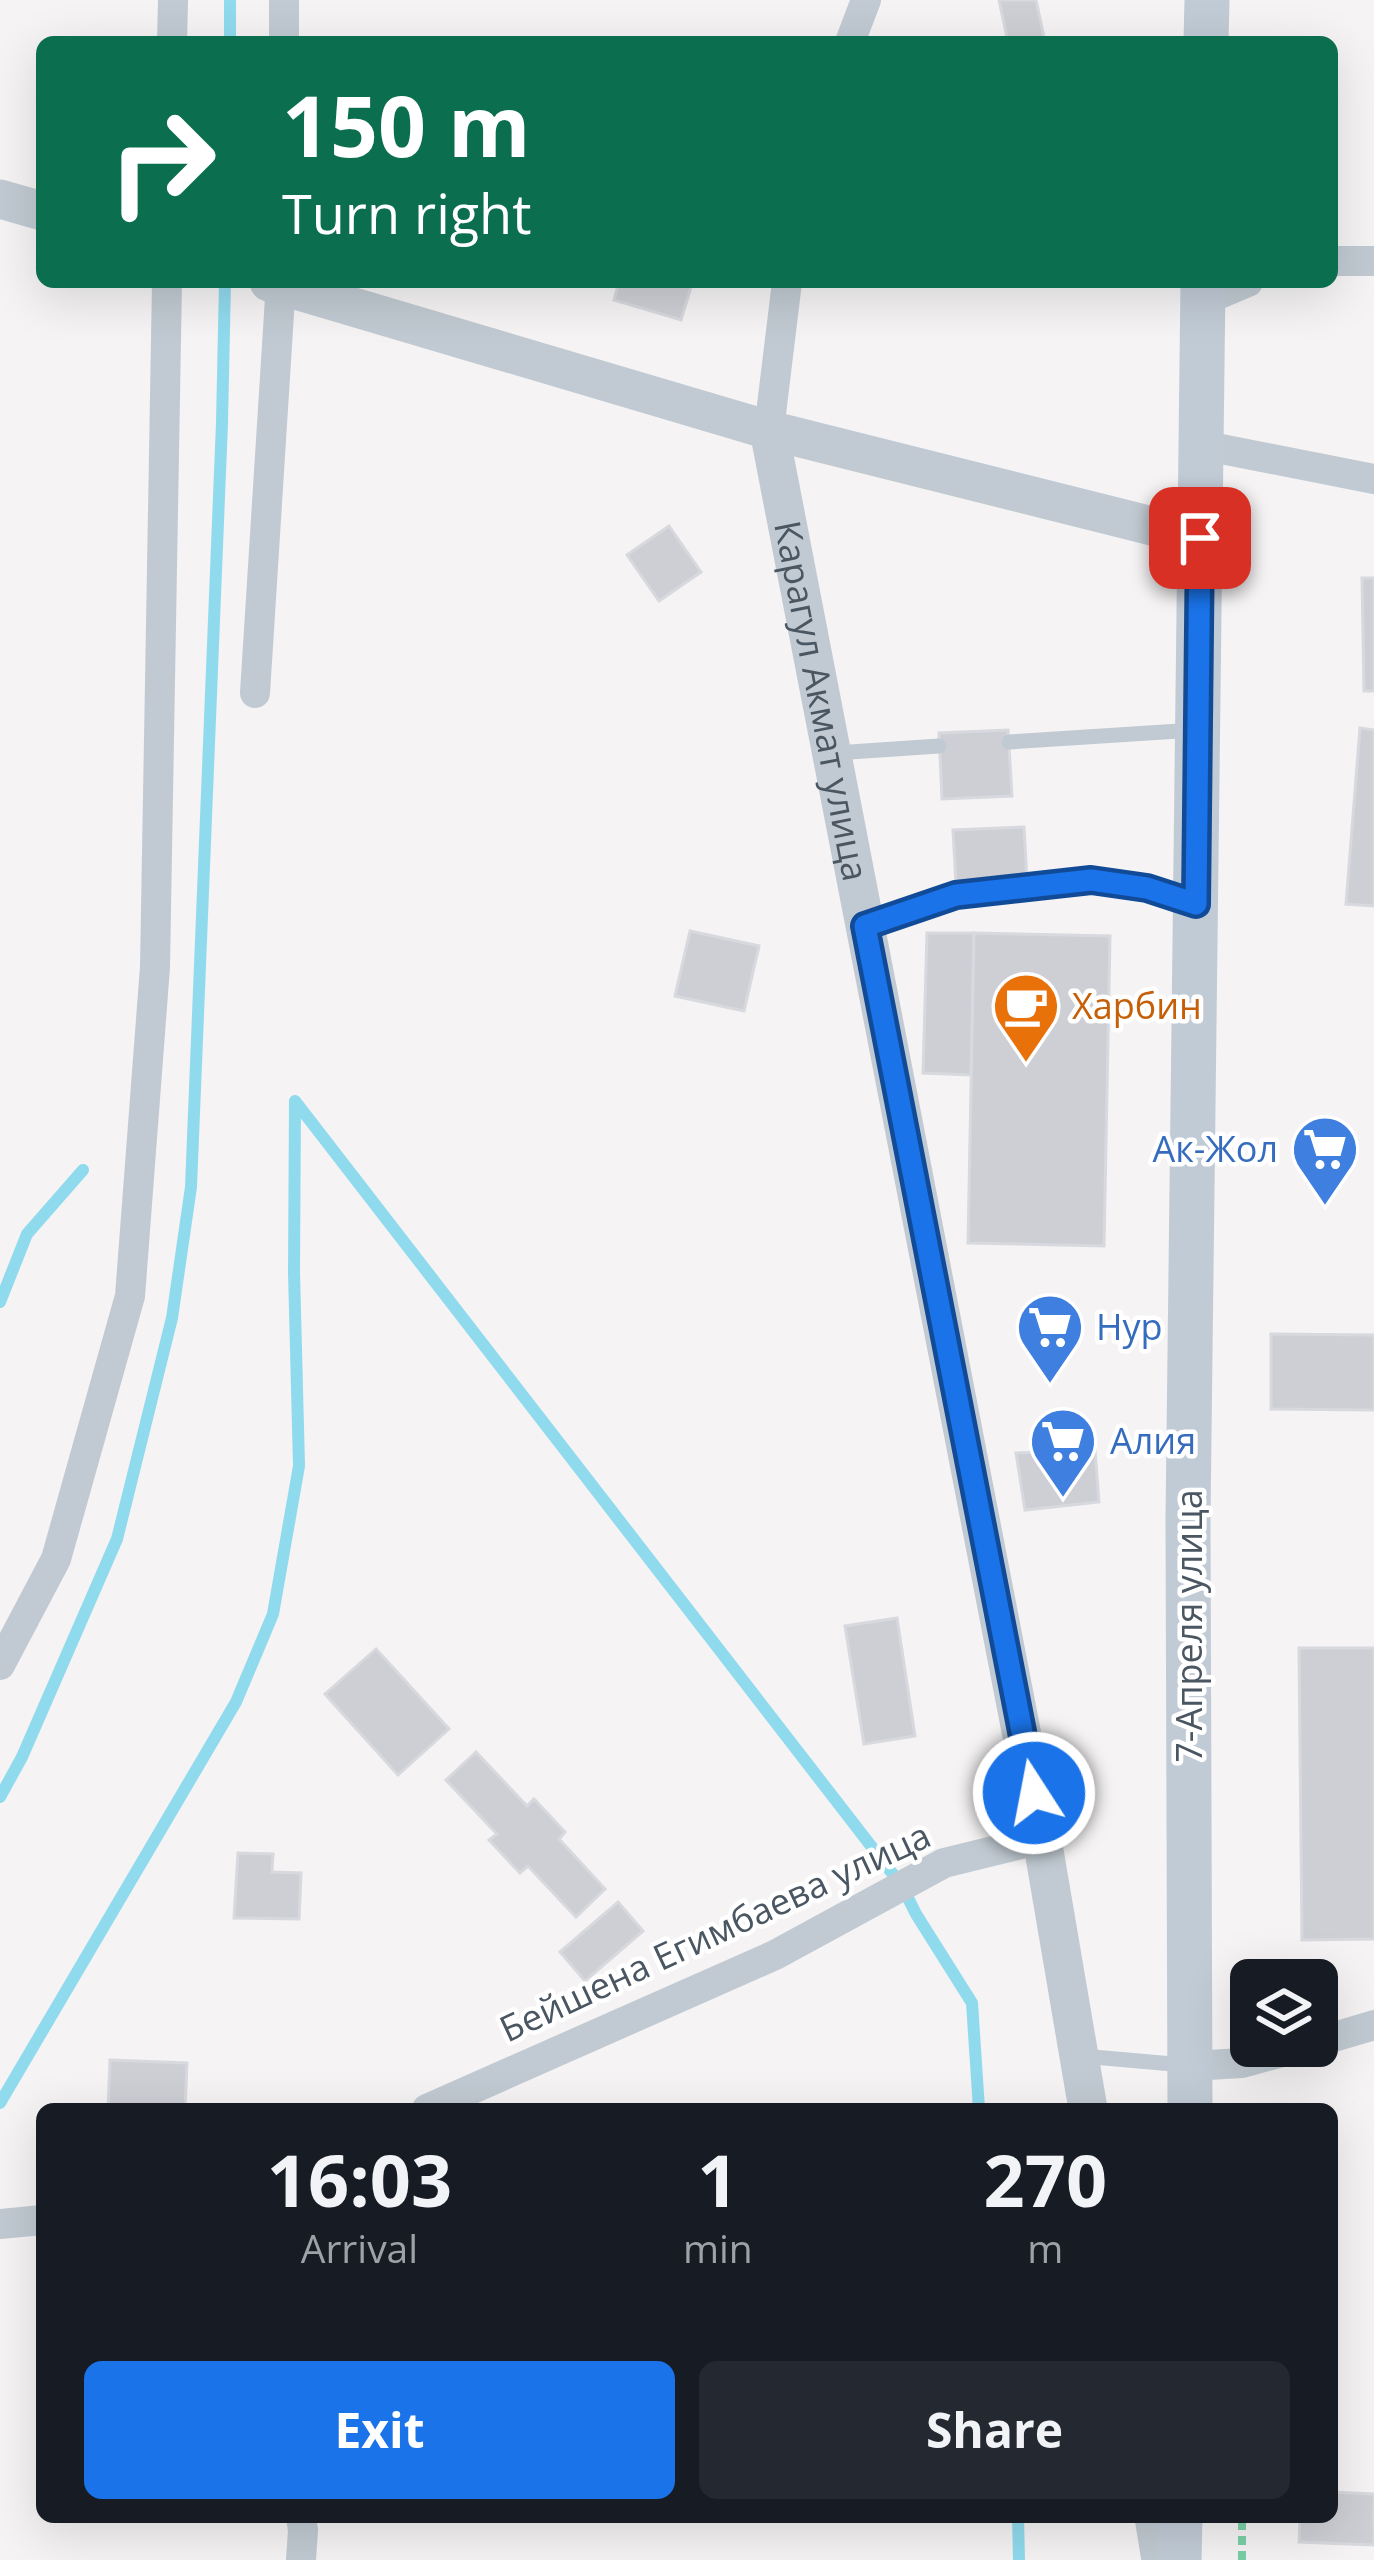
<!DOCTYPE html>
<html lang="en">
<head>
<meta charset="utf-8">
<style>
	body { margin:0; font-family:"Open Sans",sans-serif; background:#242831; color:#f1f3f6; height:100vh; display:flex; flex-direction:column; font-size:45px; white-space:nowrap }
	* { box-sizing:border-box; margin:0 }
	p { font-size:39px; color:#9ea1a6 }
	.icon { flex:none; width:66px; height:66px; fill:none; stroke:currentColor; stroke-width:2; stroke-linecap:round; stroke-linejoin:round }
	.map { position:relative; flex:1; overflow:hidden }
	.drawer { position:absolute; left:36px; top:2103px; width:1302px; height:420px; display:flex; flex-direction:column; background:#171b24; border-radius:18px; box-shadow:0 12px 48px #0002 }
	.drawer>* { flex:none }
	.guide { position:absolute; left:36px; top:36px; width:1302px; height:252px; border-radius:18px; box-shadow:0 12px 48px #0002; background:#0b6e4f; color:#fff; overflow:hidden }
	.buttons { position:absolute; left:1230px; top:1959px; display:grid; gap:24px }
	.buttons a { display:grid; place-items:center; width:108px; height:108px; border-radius:18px; background:#171b24; box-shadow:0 12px 48px #0002; font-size:60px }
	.pin { position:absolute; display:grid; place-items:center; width:102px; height:102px; color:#fff; margin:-51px; border-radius:24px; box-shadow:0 6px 18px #0006 }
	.me { position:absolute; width:132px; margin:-66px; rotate:349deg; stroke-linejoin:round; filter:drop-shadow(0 0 9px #0008) }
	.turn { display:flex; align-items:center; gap:42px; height:252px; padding:0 48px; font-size:54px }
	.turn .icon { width:156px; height:156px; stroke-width:2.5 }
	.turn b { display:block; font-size:84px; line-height:102px }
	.eta { display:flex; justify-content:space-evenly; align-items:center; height:204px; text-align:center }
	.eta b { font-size:72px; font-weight:700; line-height:84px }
	.cta { display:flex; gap:24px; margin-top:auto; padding:24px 48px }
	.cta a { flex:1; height:138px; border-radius:18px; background:#1a73e8; color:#fff; font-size:48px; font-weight:700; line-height:138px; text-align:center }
	.cta a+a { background:#242831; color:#f1f3f6 }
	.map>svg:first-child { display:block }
</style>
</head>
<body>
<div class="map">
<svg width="1374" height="2560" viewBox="0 0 1374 2560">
	<rect width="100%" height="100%" fill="#f5f3f3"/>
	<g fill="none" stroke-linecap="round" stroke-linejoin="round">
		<!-- stream -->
		<g stroke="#90daee" stroke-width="12">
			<path d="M 230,42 L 230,0"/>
			<path d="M 295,1101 L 902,1886 L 916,1914 L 972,2003 L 979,2109"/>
			<path d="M 0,1302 L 27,1234 L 83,1170"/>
			<path d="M 0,1797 L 22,1757 L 117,1539 L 172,1318 L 191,1187 L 222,423 L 225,282"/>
			<path d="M 0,2103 L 236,1702 L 273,1614 L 299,1466 L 294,1272 L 295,1102"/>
			<path d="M 1018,2517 L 1019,2560"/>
		</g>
	</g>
	<!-- building -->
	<g fill="#cdcfd5" stroke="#d7d9de" stroke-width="3">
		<path d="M 999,0 L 1036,0 L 1045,42 L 1008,42 Z"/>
		<path d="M 619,282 L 692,284 L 681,320 L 614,300 Z"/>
		<path d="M 669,526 L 701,572 L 659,601 L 627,555 Z"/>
		<path d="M 1362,578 L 1374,578 L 1374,691 L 1364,691 Z"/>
		<path d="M 1360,728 L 1374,730 L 1374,906 L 1346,904 Z"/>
		<path d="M 1008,730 L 1012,796 L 942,799 L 939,733 Z"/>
		<path d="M 1024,827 L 1027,881 L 956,884 L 953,830 Z"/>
		<path d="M 690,931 L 759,946 L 744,1011 L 675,996 Z"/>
		<path d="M 927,933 L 974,933 L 971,1075 L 923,1073 Z"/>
		<path d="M 974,933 L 1110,936 L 1104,1246 L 968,1243 Z"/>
		<path d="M 1271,1334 L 1374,1335 L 1374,1410 L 1271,1409 Z"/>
		<path d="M 1095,1450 L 1099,1502 L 1025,1510 L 1016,1453 Z"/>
		<path d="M 897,1618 L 915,1736 L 864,1744 L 845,1626 Z"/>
		<path d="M 1299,1648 L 1374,1648 L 1374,1939 L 1302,1940 Z"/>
		<path d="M 376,1649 L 449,1729 L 398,1775 L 325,1694 Z"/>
		<path d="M 476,1752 L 527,1806 L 534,1799 L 565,1832 L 559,1839 L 605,1889 L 576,1917 L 528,1866 L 520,1873 L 489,1840 L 497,1834 L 446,1780 Z"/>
		<path d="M 238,1853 L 273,1854 L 272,1872 L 301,1873 L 299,1919 L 234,1918 Z"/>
		<path d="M 618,1902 L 643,1931 L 585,1981 L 560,1952 Z"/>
		<path d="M 110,2060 L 187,2063 L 185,2109 L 108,2109 Z"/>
		<path d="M 1332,2492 L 1374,2494 L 1374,2545 L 1299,2542 L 1300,2517 L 1332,2517 Z"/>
	</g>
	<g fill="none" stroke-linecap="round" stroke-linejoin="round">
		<!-- path -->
		<path stroke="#7ad0a6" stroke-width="8" stroke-dasharray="9 6" stroke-linecap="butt" d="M 1242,2560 L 1242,2517"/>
		<!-- service -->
		<g stroke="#c1cad2" stroke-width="15">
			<path d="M 1009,742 L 1195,730"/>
			<path d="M 835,753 L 939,746"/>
			<path d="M 866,925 L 956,894 L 1091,881 L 1147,888 L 1193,904"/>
			<path d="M 1082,2056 L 1184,2065"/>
		</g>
		<!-- minor -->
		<g stroke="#c1cad2" stroke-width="30">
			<path d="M 172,42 L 173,0"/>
			<path d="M 284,42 L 284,0"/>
			<path d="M 850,42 L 866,0"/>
			<path d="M 1332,261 L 1374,261"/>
			<path d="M 1203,301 L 1248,282"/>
			<path d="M 769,430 L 787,282"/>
			<path d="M 1201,445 L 1374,479"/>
			<path d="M 255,693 L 281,282"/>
			<path d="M 0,1665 L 56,1559 L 130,1296 L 155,967 L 167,282"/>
			<path d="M 1317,2042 L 1374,2025"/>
			<path d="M 1191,2066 L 1242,2063 L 1304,2046"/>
			<path d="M 427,2109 L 775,1955 L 944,1863 L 1042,1839"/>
			<path d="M 0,2224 L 42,2220"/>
			<path d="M 301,2517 L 303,2530 L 301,2560"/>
		</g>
		<!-- tertiary -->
		<g stroke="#c1cad2" stroke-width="39">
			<path d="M 0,199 L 42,211"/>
			<path d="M 269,282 L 769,430 L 1200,538"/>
			<path id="s1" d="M 769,430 L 1042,1839 L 1088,2109"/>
			<path d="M 1154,2517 L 1161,2560"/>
		</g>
		<!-- secondary -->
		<g stroke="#c1cbd6" stroke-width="45">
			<path d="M 1206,42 L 1207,0"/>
			<path d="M 1190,2109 L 1188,1519 L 1203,282"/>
			<path d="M 1179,2560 L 1180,2517"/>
		</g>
	</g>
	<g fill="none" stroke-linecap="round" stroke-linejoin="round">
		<!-- route casing -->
		<g stroke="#114b97" stroke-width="30">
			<path id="route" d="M 1034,1793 L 865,926 L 956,895 L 1091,880 L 1147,888 L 1196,904 L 1200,538"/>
		</g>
		<!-- route -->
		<use href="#route" stroke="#1a73e8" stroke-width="21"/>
	</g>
	<!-- icons -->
	<defs>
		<g id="cafe-pin" transform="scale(3.45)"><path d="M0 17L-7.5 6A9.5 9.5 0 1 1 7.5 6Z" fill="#e8710a" stroke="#fff"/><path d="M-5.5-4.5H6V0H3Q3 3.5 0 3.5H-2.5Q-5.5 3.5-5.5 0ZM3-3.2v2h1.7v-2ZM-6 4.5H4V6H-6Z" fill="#fff"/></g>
		<g id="supermarket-pin" transform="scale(3.45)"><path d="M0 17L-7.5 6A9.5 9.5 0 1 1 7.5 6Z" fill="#3f7fe0" stroke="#fff"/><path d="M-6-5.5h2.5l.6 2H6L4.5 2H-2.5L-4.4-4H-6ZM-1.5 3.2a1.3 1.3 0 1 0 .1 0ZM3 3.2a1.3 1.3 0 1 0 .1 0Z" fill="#fff"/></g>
	</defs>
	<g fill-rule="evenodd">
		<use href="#cafe-pin" x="1026" y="1006"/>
		<use href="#supermarket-pin" x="1325" y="1149"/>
		<use href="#supermarket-pin" x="1050" y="1327"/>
		<use href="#supermarket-pin" x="1063" y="1441"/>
	</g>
	<g text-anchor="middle" stroke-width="9" stroke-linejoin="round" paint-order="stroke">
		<!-- street labels -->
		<g font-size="36" fill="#4a5661" stroke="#fff">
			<text dy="13" stroke="none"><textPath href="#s1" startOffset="276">Карагул Акмат улица</textPath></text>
			<text transform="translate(1189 1626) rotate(-90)" y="13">7-Апреля улица</text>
			<text transform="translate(715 1932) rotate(-25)" y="13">Бейшена Егимбаева улица</text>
		</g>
		<!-- food labels -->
		<g font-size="36" fill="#c56008" stroke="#fff" text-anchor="start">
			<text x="1072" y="1019">Харбин</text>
		</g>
		<!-- shop labels -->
		<g font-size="36" fill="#366cbe" stroke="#fff" text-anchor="start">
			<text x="1278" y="1162" text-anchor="end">Ак-Жол</text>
			<text x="1096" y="1340">Нур</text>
			<text x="1110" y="1454">Алия</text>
		</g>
	</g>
</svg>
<div class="buttons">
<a><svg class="icon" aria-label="layers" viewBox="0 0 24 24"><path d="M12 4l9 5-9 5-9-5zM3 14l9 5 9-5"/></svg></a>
</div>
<div class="pin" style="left:1200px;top:538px;background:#d93025"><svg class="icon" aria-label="arrive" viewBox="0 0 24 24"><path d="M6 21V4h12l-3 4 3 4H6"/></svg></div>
<svg class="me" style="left:1034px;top:1793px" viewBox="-20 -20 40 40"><circle r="17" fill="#1a73e8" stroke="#fff" stroke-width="3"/><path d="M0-11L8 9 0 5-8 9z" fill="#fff"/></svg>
<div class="guide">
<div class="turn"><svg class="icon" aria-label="right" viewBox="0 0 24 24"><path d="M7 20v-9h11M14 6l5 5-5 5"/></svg><div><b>150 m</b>Turn right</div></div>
</div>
<section class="drawer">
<div class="eta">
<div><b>16:03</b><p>Arrival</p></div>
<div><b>1</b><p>min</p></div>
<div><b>270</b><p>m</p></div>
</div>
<div class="cta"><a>Exit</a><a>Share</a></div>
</section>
</div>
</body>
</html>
